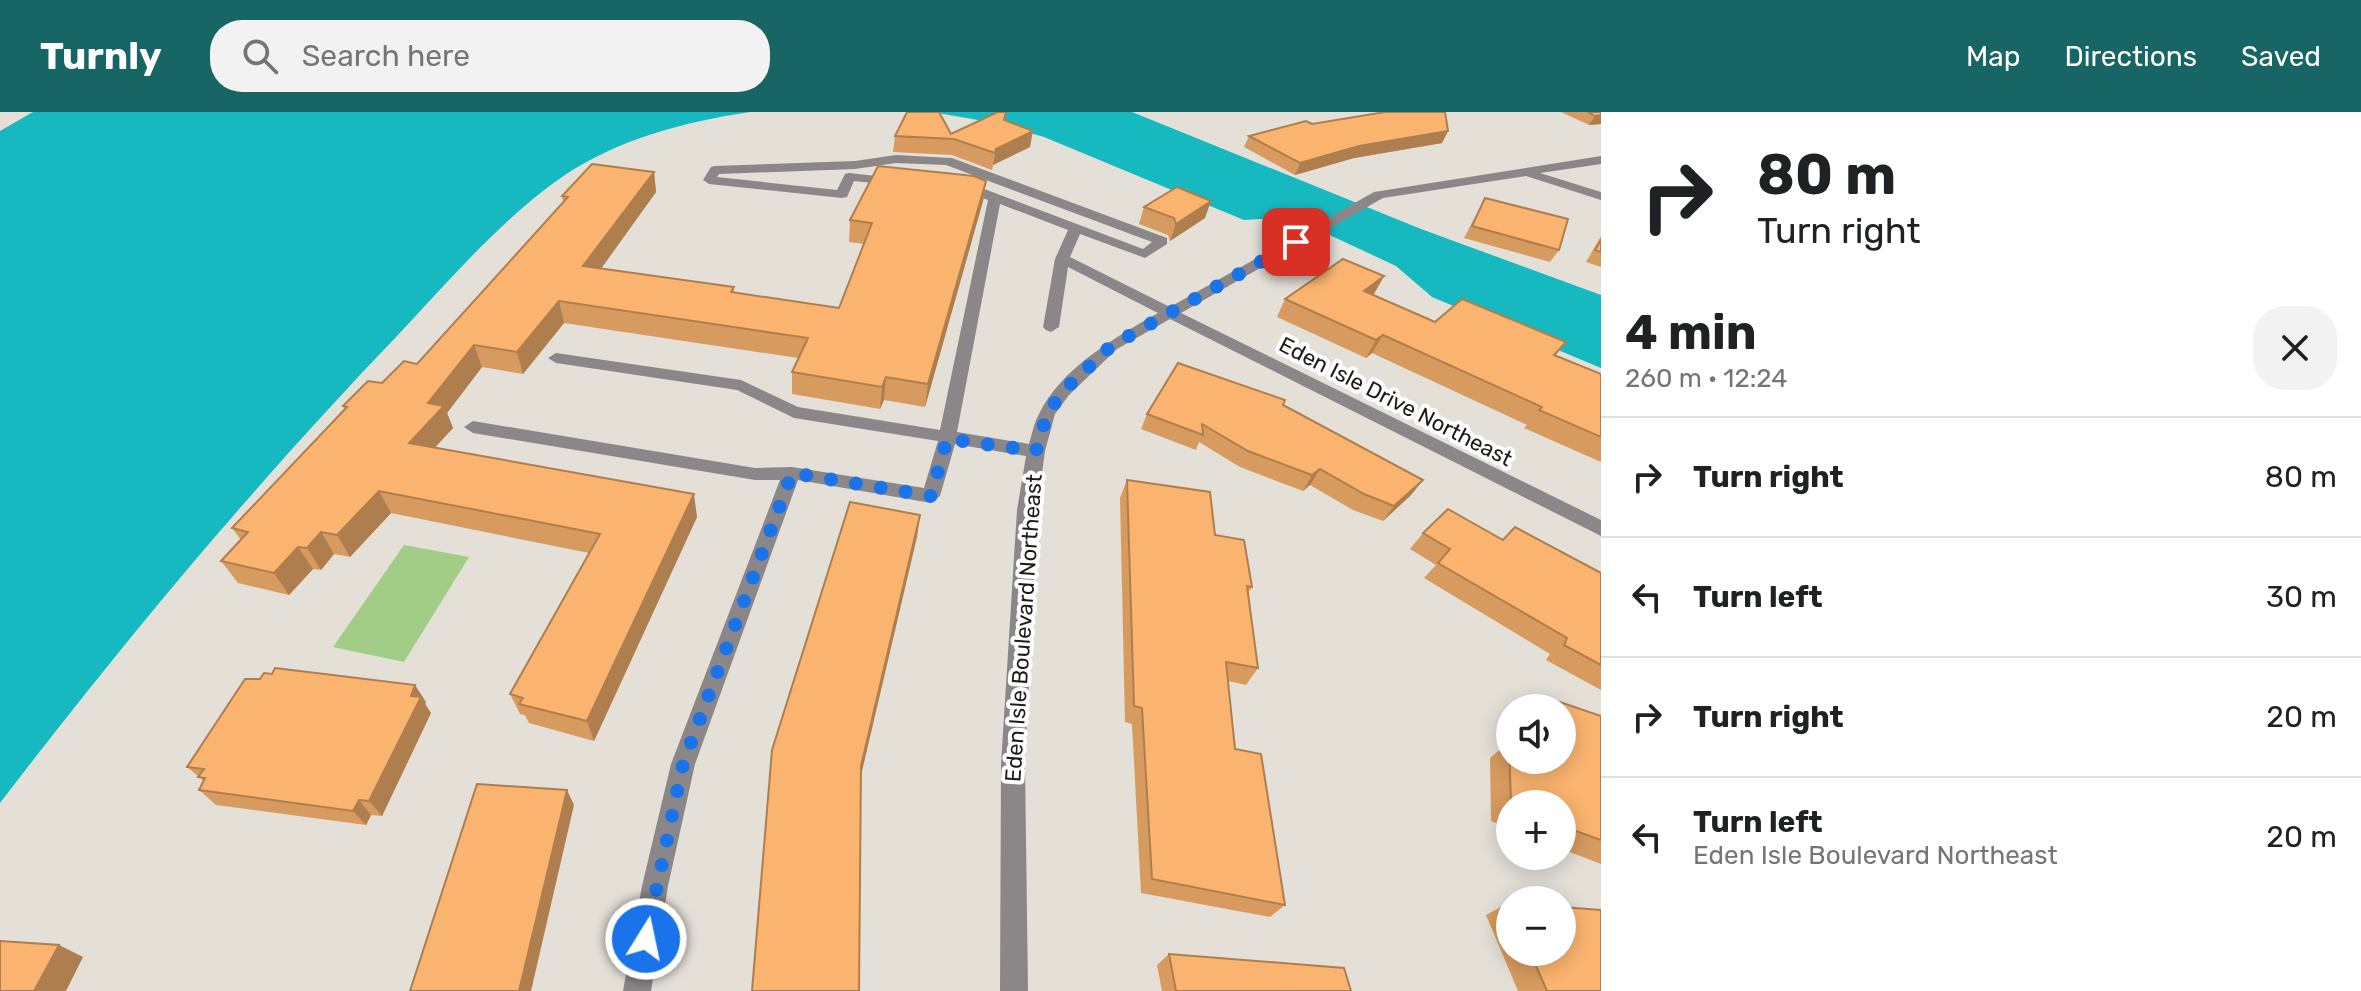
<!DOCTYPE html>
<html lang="en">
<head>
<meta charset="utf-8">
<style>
	body { margin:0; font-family:Rubik,sans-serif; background:#f2f2f2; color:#202124; height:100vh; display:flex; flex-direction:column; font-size:30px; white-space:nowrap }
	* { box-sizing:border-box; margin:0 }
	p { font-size:26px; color:#757577 }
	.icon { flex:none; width:44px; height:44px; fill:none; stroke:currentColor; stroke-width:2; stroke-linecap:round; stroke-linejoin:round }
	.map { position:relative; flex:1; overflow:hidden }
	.details { display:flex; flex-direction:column; background:#fff; width:760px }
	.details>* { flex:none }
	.banner { background:#fff; color:#202124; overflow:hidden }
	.tools { position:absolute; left:1496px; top:582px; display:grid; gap:16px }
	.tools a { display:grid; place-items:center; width:80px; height:80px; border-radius:50%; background:#fff; box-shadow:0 4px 20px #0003; font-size:40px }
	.pin { position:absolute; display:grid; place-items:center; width:68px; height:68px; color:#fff; margin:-34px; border-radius:16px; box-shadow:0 4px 12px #0006 }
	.me { position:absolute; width:88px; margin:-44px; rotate:10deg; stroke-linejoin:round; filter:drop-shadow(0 0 6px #0008) }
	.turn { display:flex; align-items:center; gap:28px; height:168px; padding:0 24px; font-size:36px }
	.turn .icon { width:104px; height:104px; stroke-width:2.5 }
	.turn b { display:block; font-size:56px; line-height:68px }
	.round { display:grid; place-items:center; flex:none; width:84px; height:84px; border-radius:32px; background:#f2f2f2 }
	.overview { display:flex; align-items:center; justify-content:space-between; height:136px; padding:0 24px }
	h1 { font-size:48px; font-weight:700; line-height:60px }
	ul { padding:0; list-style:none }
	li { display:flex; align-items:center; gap:24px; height:120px; padding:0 24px; border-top:2px solid #e0e0e0 }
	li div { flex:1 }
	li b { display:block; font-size:30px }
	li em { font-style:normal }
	header { display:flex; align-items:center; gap:48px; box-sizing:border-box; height:112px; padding:0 40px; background:#176564; color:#fff }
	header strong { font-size:38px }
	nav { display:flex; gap:44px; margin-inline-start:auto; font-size:28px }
	.search { width:560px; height:72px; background:#f2f2f2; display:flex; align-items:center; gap:20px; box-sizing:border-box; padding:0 28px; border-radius:32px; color:#757577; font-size:30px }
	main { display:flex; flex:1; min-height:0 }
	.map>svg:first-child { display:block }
</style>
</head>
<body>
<header>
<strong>Turnly</strong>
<div class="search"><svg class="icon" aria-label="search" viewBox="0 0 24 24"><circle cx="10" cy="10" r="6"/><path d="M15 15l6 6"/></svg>Search here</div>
<nav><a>Map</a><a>Directions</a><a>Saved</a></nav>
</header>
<main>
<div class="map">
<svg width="1601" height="879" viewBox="0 0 1601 879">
	<rect width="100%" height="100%" fill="#e4dfd7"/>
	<!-- green -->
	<path fill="#a1cd86" d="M 404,433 L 469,445 L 404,550 L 333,535 Z"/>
	<!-- water -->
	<g fill="#17b9c1">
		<path d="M 33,0 L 750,0 C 684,10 618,27 562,65 C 500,108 448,170 396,225 C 255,372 124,529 0,691 L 0,19 Z"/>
		<path d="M 932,0 L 1132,0 L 1421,117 L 1601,183 L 1601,256 L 1432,185 L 1396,154 L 1291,105 L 1244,108 L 1044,25 L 995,11 Z"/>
	</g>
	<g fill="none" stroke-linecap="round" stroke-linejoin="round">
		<!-- minor -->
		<path fill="#8b8789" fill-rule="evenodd" d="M 896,43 L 952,46 L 1167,126 L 1167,132 L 1145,146 L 1080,122 L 1070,145 L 1170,195 L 1374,80 L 1601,44 L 1601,52 L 1540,61 L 1601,80 L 1601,88 L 1526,64 L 1383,86 L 1181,201 L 1601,408 L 1601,424 L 1170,207 L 1117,237 L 1069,283 L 1055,302 L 1045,339 L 1037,398 L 1025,652 L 1028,879 L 1000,879 L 1001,652 L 1017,398 L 1026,344 L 955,332 L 940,384 L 931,391 L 798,368 L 695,652 L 668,774 L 651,879 L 623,879 L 642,774 L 671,652 L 780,368 L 755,368 L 473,321 L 464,315 L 473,309 L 755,356 L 792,355 L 924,376 L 938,329 L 794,306 L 737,278 L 556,251 L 548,246 L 556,241 L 741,268 L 798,295 L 940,318 L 988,88 L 972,82 L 854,69 L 847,85 L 842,86 L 709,72 L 703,68 L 711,55 L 715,54 L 855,49 ZM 896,51 L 946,53 L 1152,130 L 1143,137 L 979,75 L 849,61 L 845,62 L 837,78 L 717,65 L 719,62 L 855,57 ZM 1000,92 L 1068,118 L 1055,147 L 1043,215 L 1046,218 L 1051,220 L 1059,215 L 1068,155 L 1158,201 C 1116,225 1061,256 1039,302 C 1034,311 1032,322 1029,332 L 957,320 Z"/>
	</g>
	<!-- wall -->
	<g fill="#d79b5f">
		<path d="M 1561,0 L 1601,0 L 1601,12 L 1589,13 Z"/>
		<path d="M 1005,8 L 1030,35 L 993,53 L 992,58 L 952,43 L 893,40 L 895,24 L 951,22 Z"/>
		<path d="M 1312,12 L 1448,19 L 1442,31 L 1354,46 L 1295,63 L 1244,35 L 1249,24 Z"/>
		<path d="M 654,60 L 656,80 L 601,156 L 734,175 L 734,181 L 839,196 L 864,132 L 849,130 L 850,108 L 986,69 L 983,89 L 925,295 L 884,288 L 880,297 L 792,282 L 792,260 L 798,246 L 564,211 L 523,262 L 482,255 L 447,301 L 453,316 L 435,335 L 697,405 L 594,629 L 529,611 L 525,603 L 520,602 L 510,582 L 589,441 L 391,401 L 350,445 L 334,442 L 321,458 L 313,457 L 289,483 L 238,471 L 221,449 L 241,428 L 232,416 L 345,297 L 343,294 L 417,252 L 563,90 L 562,84 Z"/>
		<path d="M 1485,86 L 1559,138 L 1550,150 L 1464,126 Z"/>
		<path d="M 1144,95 L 1205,106 L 1170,129 L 1168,123 L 1139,112 Z"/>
		<path d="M 1601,124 L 1601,155 L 1586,150 Z"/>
		<path d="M 1384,164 L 1373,183 L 1435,210 L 1566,230 L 1556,243 L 1601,262 L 1601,350 L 1524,316 L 1527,313 L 1372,241 L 1366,246 L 1277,205 L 1285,187 Z"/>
		<path d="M 1283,293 L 1423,368 L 1411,383 L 1383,409 L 1353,398 L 1310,373 L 1303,379 L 1240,355 L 1199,330 L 1196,338 L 1141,317 L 1147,302 Z"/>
		<path d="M 1127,368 L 1215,423 L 1252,475 L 1248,481 L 1258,556 L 1246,573 L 1228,569 L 1235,637 L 1285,793 L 1270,805 L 1141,781 L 1132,612 L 1125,610 L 1120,386 Z"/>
		<path d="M 1423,421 L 1503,428 L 1601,461 L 1601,578 L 1546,548 L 1550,542 L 1424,466 L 1436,453 L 1410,437 Z"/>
		<path d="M 1545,585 L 1601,604 L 1601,752 L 1562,737 L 1562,692 L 1510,692 L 1510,717 L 1491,709 L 1490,646 L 1509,630 L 1510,648 L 1562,648 L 1562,596 L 1531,596 Z"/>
		<path d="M 426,590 L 425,592 L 431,601 L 382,704 L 371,703 L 366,713 L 216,693 L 199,678 L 204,669 L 187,655 Z"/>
		<path d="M 1508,791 L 1510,791 L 1510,840 L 1562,840 L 1601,879 L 1518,879 L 1486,803 Z"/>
		<path d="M 1169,842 L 1351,879 L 1162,879 L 1157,853 Z"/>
	</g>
	<!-- shaded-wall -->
	<g fill="#af7e4e">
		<path d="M 1601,3 L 1601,12 L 1589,13 L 1595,4 Z"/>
		<path d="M 1033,19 L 1030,35 L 993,53 L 992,58 L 996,37 Z"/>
		<path d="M 1448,19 L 1442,31 L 1354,46 L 1295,63 L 1300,51 L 1359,34 Z"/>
		<path d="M 654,60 L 656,80 L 588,175 L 583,154 Z"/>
		<path d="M 986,69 L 983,89 L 925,295 L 928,272 Z"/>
		<path d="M 1211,89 L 1205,106 L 1170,129 L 1176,112 Z"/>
		<path d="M 1384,164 L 1374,182 L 1354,197 L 1364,179 Z"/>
		<path d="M 559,189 L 564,211 L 523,262 L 517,240 Z"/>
		<path d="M 1383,223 L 1372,241 L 1366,246 L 1376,228 Z"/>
		<path d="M 474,233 L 482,255 L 447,301 L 453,316 L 419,353 L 409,331 L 428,291 Z"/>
		<path d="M 886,265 L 884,288 L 880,297 L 882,275 Z"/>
		<path d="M 1320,357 L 1310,373 L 1303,379 L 1312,363 Z"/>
		<path d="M 1423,368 L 1411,383 L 1383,409 L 1394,394 Z"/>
		<path d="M 379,379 L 391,401 L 350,445 L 337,423 Z"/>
		<path d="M 694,382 L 697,405 L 594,629 L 587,609 Z"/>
		<path d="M 920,403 L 917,425 L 859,672 L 861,654 Z"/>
		<path d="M 321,420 L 334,442 L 321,458 L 307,436 Z"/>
		<path d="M 298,435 L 313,457 L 289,483 L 274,461 Z"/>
		<path d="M 415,573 L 426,590 L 425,592 L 431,601 L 382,704 L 369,689 Z"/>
		<path d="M 567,678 L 574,693 L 531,879 L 519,879 Z"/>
		<path d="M 359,688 L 371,703 L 366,713 L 353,699 Z"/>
		<path d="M 59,833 L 83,845 L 66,879 L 34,879 Z"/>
	</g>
	<!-- building -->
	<g fill="#fab46f" stroke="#af7e4e" stroke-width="2">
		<path d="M 907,0 L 939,0 L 951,22 L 998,0 L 1006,0 L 1004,8 L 1033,19 L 996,37 L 995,41 L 954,27 L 895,24 Z"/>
		<path d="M 1385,0 L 1445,0 L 1448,19 L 1359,34 L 1300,51 L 1249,24 L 1306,9 L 1312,12 Z"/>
		<path d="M 1588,0 L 1601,0 L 1601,3 L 1595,4 Z"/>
		<path d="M 592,52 L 654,60 L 583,154 L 734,175 L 731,180 L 839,196 L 872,111 L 850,108 L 878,54 L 974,64 L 986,69 L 928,272 L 886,265 L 882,275 L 792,260 L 808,226 L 559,189 L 517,240 L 474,233 L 428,291 L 444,294 L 409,331 L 694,382 L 587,609 L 519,592 L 523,586 L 510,582 L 600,422 L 379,379 L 337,423 L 321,420 L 307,436 L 298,435 L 274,461 L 221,449 L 248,420 L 232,416 L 347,295 L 343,294 L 368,269 L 382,271 L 404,249 L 417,252 L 568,85 L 562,84 Z"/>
		<path d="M 1177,75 L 1211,89 L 1176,112 L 1174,106 L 1144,95 Z"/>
		<path d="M 1485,86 L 1568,107 L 1559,138 L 1472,114 Z"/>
		<path d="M 1601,128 L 1601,140 L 1595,138 Z"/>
		<path d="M 1343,147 L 1384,164 L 1364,179 L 1435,210 L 1462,187 L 1566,230 L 1554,243 L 1601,262 L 1601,325 L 1539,298 L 1542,295 L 1383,223 L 1376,228 L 1285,187 Z"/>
		<path d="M 1178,251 L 1285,288 L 1283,293 L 1423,368 L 1394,394 L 1364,382 L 1320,357 L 1312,363 L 1248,339 L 1202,312 L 1203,323 L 1147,302 Z"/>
		<path d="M 1127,368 L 1210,380 L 1215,423 L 1244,428 L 1252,475 L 1247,474 L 1258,556 L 1226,550 L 1235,637 L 1261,642 L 1285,793 L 1152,767 L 1142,596 L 1134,594 Z"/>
		<path d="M 850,390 L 920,403 L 861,654 L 859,879 L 752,879 L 772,638 Z"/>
		<path d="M 1448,397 L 1503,428 L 1515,415 L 1601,461 L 1601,553 L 1564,533 L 1567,526 L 1438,451 L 1450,437 L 1423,421 Z"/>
		<path d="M 275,556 L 415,573 L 411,584 L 421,585 L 369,689 L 359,688 L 353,699 L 199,678 L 205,666 L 198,665 L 204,657 L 187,655 L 245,567 L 260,567 L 264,561 L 272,562 Z"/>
		<path d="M 1545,585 L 1601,604 L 1601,728 L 1562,714 L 1562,692 L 1511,692 L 1509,630 L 1510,648 L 1562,648 L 1562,596 L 1545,596 Z"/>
		<path d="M 477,672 L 567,678 L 519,879 L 410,879 Z"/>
		<path d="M 1562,795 L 1601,798 L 1601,879 L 1547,879 L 1530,840 L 1562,840 Z"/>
		<path d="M 0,829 L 59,833 L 34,879 L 0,879 Z"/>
		<path d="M 1169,842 L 1344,856 L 1351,879 L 1176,879 Z"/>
	</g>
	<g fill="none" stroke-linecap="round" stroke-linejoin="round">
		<!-- route -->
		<path stroke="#1a73e8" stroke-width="14" stroke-dasharray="0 25.2" d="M 646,827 L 683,652 L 792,361 L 931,384 L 947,327 L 1036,339 L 1047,302 L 1063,279 L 1111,234 L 1296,130"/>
	</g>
	<g text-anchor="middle" stroke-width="8" stroke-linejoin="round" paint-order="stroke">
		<!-- street labels -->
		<g font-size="22" fill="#1d1b18" stroke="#fff">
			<text transform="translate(1396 289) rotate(27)" y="8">Eden Isle Drive Northeast</text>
			<text transform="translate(1023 516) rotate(-86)" y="8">Eden Isle Boulevard Northeast</text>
		</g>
	</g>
</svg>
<div class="tools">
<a><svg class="icon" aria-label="sound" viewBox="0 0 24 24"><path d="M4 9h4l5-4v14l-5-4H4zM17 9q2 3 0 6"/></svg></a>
<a>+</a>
<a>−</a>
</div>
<div class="pin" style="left:1296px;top:130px;background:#d93025"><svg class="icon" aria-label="arrive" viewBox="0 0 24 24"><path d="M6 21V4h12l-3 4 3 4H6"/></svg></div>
<svg class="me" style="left:646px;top:827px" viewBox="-20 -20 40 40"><circle r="17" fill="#1a73e8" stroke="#fff" stroke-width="3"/><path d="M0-11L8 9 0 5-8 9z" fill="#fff"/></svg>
</div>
<section class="details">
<div class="banner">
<div class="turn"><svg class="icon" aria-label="right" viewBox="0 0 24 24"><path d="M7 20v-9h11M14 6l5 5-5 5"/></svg><div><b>80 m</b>Turn right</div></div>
</div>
<div class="overview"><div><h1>4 min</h1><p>260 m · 12:24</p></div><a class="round"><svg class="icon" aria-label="close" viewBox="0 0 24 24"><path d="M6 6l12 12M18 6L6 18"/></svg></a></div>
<ul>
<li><svg class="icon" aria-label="right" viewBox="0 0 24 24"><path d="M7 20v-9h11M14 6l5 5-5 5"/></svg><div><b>Turn right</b></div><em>80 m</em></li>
<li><svg class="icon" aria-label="left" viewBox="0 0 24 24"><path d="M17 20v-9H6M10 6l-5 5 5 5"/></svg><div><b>Turn left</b></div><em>30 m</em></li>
<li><svg class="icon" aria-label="right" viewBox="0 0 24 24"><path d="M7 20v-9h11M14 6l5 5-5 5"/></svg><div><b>Turn right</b></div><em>20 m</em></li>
<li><svg class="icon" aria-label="left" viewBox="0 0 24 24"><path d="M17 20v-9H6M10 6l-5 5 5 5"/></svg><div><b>Turn left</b><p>Eden Isle Boulevard Northeast</p></div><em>20 m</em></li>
</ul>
</section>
</main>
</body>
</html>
